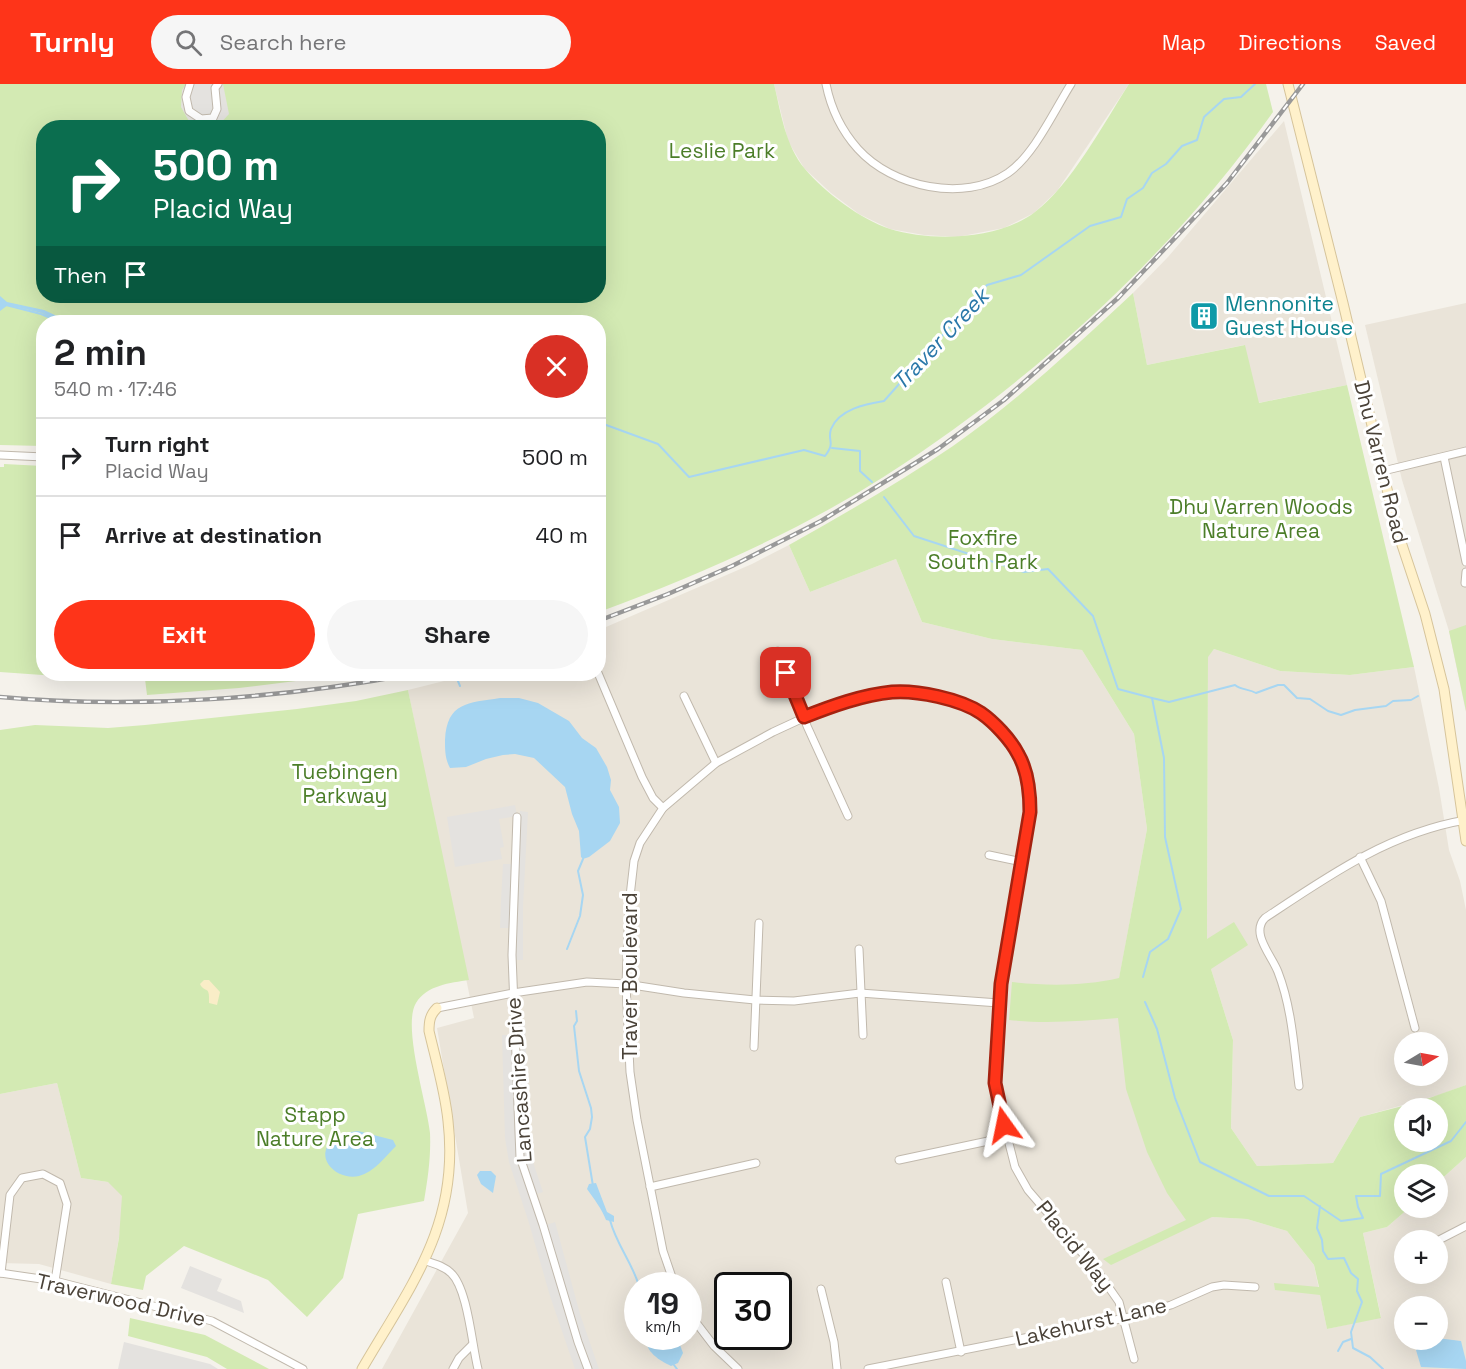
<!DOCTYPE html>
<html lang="en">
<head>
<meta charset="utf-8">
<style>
	body { margin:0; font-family:"Space Grotesk",sans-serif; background:#f6f6f6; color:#202124; height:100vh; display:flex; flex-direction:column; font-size:22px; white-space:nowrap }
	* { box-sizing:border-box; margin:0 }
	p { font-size:20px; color:#757577 }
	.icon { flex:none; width:33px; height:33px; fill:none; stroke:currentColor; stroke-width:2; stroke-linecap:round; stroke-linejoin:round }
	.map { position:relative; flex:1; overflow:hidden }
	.side { position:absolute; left:36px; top:231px; width:570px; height:366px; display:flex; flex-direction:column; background:#fff; border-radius:24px; box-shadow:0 6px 24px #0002 }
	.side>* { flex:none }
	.banner { position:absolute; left:36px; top:36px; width:570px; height:183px; border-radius:24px; box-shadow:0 6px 24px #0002; background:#0b6e4f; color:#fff; overflow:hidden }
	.needle { width:39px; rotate:80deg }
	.tools { position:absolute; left:1394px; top:948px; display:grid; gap:12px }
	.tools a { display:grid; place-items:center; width:54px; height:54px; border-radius:50%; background:#fff; box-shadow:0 6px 24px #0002; font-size:30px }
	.speed { position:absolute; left:624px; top:1188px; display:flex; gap:12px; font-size:30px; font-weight:700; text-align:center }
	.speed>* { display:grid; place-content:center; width:78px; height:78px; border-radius:50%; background:#fff; box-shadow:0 6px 24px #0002; line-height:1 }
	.speed small { font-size:15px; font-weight:400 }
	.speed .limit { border:3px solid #111; border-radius:9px; background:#fff; color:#111 }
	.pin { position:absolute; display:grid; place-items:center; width:51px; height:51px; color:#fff; margin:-26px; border-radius:12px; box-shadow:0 3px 9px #0006 }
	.me { position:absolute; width:66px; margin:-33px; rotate:348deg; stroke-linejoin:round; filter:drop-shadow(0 0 4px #0008) }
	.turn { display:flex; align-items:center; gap:21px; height:126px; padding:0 18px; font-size:27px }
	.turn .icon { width:78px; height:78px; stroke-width:2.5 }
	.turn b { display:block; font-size:42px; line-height:51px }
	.then { display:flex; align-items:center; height:57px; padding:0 18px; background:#0003; gap:12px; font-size:22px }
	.round { display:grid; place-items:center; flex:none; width:63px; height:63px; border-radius:32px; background:#f6f6f6 }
	.headline { display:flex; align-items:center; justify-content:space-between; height:102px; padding:0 18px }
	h1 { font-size:36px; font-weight:700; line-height:45px }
	.action { display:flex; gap:12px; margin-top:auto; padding:12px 18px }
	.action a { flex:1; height:69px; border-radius:36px; background:#fe3419; color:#fff; font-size:24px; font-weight:700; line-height:69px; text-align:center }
	.action a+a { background:#f6f6f6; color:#202124 }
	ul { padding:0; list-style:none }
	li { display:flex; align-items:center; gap:18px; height:78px; padding:0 18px; border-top:2px solid #e0e0e0 }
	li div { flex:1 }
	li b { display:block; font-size:22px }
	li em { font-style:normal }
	header { display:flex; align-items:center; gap:36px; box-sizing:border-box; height:84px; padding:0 30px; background:#fe3419; color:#fff }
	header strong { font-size:28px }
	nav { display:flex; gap:33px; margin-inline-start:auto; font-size:21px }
	.search { width:420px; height:54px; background:#f6f6f6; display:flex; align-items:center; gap:15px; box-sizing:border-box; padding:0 21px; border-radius:33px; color:#757577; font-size:22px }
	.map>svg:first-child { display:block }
</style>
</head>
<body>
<header>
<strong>Turnly</strong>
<div class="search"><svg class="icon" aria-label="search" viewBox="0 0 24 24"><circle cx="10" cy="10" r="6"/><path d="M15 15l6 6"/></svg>Search here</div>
<nav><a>Map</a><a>Directions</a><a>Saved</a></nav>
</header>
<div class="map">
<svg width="1466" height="1285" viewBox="0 0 1466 1285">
	<rect width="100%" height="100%" fill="#f5f2eb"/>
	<!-- residential -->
	<g fill="#eae4d9" fill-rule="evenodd">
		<path d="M 774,0 L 1129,0 L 1057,107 L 1034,129 L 1004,144 L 957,153 L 924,151 L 890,145 L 859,130 L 831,109 L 804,84 L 788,57 Z"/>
		<path d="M 1284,37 L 1347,301 L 1258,319 L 1244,261 L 1147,281 L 1133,209 L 1168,173 Z"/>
		<path d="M 1466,219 L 1466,628 L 1449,547 L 1402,396 L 1365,241 Z"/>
		<path d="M 789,461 L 810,508 L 896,475 L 922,538 L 992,555 L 1082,566 L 1134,650 L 1147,745 L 1119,895 L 1212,1133 L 1247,1135 L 1287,1147 L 1314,1181 L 1327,1245 L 1381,1233 L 1363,1149 L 1387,1143 L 1409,1124 L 1437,1124 L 1437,1099 L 1466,1073 L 1466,1285 L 382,1285 L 468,1129 L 437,944 L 474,934 L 408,606 L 472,590 L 598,590 L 599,546 L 752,480 ZM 1404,1156 L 1437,1156 L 1437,1190 L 1404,1190 ZM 638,1202 L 688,1202 L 688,1252 L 638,1252 ZM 728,1202 L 778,1202 L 778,1252 L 728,1252 ZM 1404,1222 L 1437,1222 L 1437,1256 L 1404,1256 Z"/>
		<path d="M 1214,565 L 1280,587 L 1350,591 L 1414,583 L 1439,704 L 1449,766 L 1460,797 L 1466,826 L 1466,1001 L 1439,1011 L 1360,1033 L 1333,1079 L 1257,1082 L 1231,1044 L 1233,956 L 1211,885 L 1207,856 L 1208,572 ZM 1404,958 L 1437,958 L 1437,992 L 1404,992 Z"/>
		<path d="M 57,999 L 81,1094 L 128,1101 L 111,1200 L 39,1180 L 0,1179 L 0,1010 Z"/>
	</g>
	<!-- green -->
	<g fill="#d3eab3" fill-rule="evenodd">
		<path d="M 0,0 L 774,0 C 781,29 785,61 805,85 C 824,108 862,136 890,145 C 932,158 999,156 1035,128 C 1071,101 1104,39 1129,0 L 1266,0 L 1273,28 C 1172,170 1032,298 885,392 C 796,449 698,491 599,528 L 598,238 L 44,238 L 43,362 L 0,361 ZM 44,44 L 598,44 L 598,212 L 44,212 Z"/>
		<path d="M 1133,209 L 1147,281 L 1245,261 L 1259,319 L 1347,301 L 1414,583 L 1350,591 L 1280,587 L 1214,565 L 1208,573 L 1207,855 L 1234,838 L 1248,861 L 1211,885 L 1233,956 L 1231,1044 L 1257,1082 L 1333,1079 L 1360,1033 L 1418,1018 L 1466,1001 L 1466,1073 L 1437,1099 L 1437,1090 L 1404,1090 L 1404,1124 L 1409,1124 L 1387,1143 L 1363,1149 L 1381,1234 L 1327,1245 L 1320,1211 L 1275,1206 L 1274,1199 L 1319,1203 L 1314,1181 L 1287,1147 L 1247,1135 L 1212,1133 L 1111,1181 L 1103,1175 L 1186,1136 L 1167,1109 L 1147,1068 L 1126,1005 L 1118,934 C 1081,937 1046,940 1009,936 L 1012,898 C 1048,902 1084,902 1119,894 L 1147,745 L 1134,650 L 1082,566 L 992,555 L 922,538 L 896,475 L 810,508 L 789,461 C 844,430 900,398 953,362 C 1017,317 1076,262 1133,209 ZM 1404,1024 L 1437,1024 L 1437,1058 L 1404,1058 Z"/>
		<path d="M 4,380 L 43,382 L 44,590 L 352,590 L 239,604 L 147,611 L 145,595 L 99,595 L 0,588 L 0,383 L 4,383 Z"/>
		<path d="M 1466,541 L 1466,627 L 1449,547 Z"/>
		<path d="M 408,606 L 469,896 C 450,899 427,901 416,919 C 402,942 427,1019 430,1049 C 431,1072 428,1094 424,1117 L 358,1130 L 343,1194 L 307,1233 L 268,1196 L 184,1162 L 146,1192 L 143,1206 L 111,1200 L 119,1154 L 122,1112 L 108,1098 L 81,1094 L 57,999 L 0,1010 L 0,646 L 35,641 L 108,644 L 145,641 L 297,625 L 356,617 Z"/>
		<path d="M 130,1234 L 205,1251 L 269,1285 L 227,1285 L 207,1273 L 128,1252 Z"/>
	</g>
	<!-- sand -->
	<path fill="#f9edc7" d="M 204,896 L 209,896 L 220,908 L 217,921 L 209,919 C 210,900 205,910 200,900 Z"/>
	<!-- parking -->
	<g fill="#e4e2df">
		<path d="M 186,0 L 223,0 L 229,30 L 217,43 L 196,43 L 190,39 L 181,23 L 182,6 Z"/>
		<path d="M 515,721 L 517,732 L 499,735 L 504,763 L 500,764 L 502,775 L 455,783 L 447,733 Z"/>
		<path d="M 520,727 L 528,728 L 523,822 L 523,876 L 513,876 L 513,844 L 500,844 L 501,817 L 503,780 L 518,780 Z"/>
		<path d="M 514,938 L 525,938 L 529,1051 L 534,1081 L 543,1108 L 533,1111 L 544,1142 L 555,1138 L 580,1230 L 599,1285 L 575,1285 L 550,1212 L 529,1139 L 509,1078 L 505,1054 L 502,951 L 515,951 Z"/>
		<path d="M 190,1182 L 222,1195 L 217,1207 L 241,1217 L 244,1229 L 181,1204 Z"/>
		<path d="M 124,1258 L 210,1280 L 218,1285 L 118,1285 Z"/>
	</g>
	<!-- water -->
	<g fill="#a7d6f2">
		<path d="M 0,212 L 7,218 L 44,226 L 70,238 L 58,238 L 42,229 L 8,221 L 0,227 Z"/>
		<path d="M 500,614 L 519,614 L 538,619 L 569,637 L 582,654 L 596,664 L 607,683 L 611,696 L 610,706 L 619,723 L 620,739 L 610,757 L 589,773 L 583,775 L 581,773 L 579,747 L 572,730 L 565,703 L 534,674 L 515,670 L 503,671 L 486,675 L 466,683 L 450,684 C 445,675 445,666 445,656 C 447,618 468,619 500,614 Z"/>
		<path d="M 358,1047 L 393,1056 L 396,1062 C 385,1073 374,1088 359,1092 C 338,1097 313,1075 332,1056 C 339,1050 349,1048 358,1047 Z"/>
		<path d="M 480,1087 L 491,1087 L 496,1092 L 493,1109 L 481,1100 L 477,1091 Z"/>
		<path d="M 596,1099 L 607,1128 L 614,1132 L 614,1138 L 606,1136 C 602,1125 594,1115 587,1105 L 589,1100 Z"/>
		<path d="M 646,1253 L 677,1253 L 683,1269 L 678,1279 L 671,1282 C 659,1276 645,1268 646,1253 Z"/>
		<path d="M 1437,1254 L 1461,1257 L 1466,1277 L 1466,1285 L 1421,1283 L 1416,1266 L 1430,1256 L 1437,1256 Z"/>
	</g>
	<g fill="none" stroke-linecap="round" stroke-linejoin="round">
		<!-- stream -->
		<g stroke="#a7d6f2" stroke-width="2">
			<path d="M 6,221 L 41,230 L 60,238"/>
			<path d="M 598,338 L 658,360 L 689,393 L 804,366 L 825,372 C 836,358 827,357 831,345 C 839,325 866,320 884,317 L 987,201 L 1021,191 L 1090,142 L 1121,133 L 1127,115 L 1143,104 L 1152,89 L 1166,80 L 1182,62 L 1197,56 L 1204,33 L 1224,15 L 1241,13 L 1255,0"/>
			<path d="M 832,364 L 860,367 L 860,387 L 872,398"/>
			<path d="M 884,413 L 914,452 L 1024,488 L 1048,485 L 1093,532 L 1118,605 L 1152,614 L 1164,674 L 1165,753 L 1181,825 L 1168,855 L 1150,868 L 1143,893"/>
			<path d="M 455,590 L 460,602"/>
			<path d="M 1152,614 L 1169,618 L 1235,601 C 1241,606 1249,605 1256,609 L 1278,601 L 1284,601 L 1297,614 L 1310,615 L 1328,627 L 1341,631 L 1355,626 L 1386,622 L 1393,617 L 1411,616 L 1418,612"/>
			<path d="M 567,865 L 580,832 L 583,811 L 578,787 L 583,775"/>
			<path d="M 1145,918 L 1157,945 L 1175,1014 L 1200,1078 L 1269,1112 L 1304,1112 L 1341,1137 L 1363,1134 L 1358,1123 L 1356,1112 L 1380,1112 L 1381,1090 L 1451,1057 L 1466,1038"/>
			<path d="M 576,927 L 577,937 L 574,942 L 579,987 L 591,1024 L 592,1033 L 590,1045 L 585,1053 L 593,1102"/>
			<path d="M 1320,1122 L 1317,1144 L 1322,1156 L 1323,1167 L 1328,1175 L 1344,1174 L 1351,1189 L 1358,1195 L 1357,1207 L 1362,1218 L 1351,1248 L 1353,1264 L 1370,1273 L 1383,1285"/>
			<path d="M 610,1136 C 616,1160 632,1178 639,1202"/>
			<path d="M 1338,1267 L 1343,1258 L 1351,1255"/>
			<path d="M 674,1281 L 677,1285"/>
		</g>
		<!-- street casing -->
		<g stroke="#c1b9ad" stroke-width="9">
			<g id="street">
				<path d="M 190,0 L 186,13 L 189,27 L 201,35 L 213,34 L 217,25 L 215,4 L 218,0"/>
				<path d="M 826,0 C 831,25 841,46 858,65 C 892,103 964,119 1008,89 C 1034,71 1054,27 1071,0"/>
				<path d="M 0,371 L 44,373"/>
				<path d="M 1444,373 L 1466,478"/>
				<path d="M 1383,387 L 1466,367"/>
				<path d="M 1465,499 L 1466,488"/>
				<path d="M 778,567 L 807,642 L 848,732"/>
				<path d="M 598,589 L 642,693 L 653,714 L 663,724"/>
				<path d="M 684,612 L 716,679"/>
				<path d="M 517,733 L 512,871 L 520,1073 L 543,1141 L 578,1258 L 588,1285"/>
				<path d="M 989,771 L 1022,778"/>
				<path d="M 1360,773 L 1381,817 L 1415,944"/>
				<path d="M 859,865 L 863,951"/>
				<path d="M 437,924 L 513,909 L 587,898 L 626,900 L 684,909 L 755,916 L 794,917 L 860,909 L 999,919"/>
				<path d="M 754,963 L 759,839"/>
				<path d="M 1299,1002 C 1294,964 1292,924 1278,888 C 1272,872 1250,849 1265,834 C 1328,792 1389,749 1466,736"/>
				<path d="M 899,1076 L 1007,1053"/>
				<path d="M 650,1103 L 756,1079"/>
				<path d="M 1437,1157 L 1466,1142"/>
				<path d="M 426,1177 C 435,1180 444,1182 451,1189 C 468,1205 472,1262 478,1285"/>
				<path d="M 0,1189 L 55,1197 L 212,1237 L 303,1285"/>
				<path d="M 1,1189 L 10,1111 L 22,1094 L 43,1090 L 60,1099 L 67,1120 L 55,1197"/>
				<path d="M 946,1198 L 961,1268"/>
				<path d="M 675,1202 L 663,1167 L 637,1036 L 630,988 L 626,900 L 629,821 L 634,777 L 640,759 L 663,724 L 716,679 L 773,648 L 825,624 L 857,615 L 892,608 L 919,609 L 943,613 L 981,629 L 999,647 L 1019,671 L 1030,705 L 1030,728 L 1001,900 L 995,999 L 1001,1028 L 1015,1083 L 1028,1106 L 1096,1185 L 1119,1218 L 1134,1275"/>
				<path d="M 821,1205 L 834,1258 L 837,1285"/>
				<path d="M 688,1228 L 714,1262 L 738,1285"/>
				<path d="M 453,1285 L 459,1274 L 472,1261"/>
				<path d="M 868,1285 L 1125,1234 L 1171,1221 L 1212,1203 L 1224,1201 L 1255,1203"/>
			</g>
		</g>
		<!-- secondary casing -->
		<g stroke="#d6c49a" stroke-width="11">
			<g id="secondary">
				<path d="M 1288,0 L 1343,219 L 1396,443 L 1425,530 L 1444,605 L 1466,757"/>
				<path d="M 362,1285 C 411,1201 460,1140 448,1037 C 445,1007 436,977 429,947 C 429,937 430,931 437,924"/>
			</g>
		</g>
		<!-- street -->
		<use href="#street" stroke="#fff" stroke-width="7"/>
		<!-- secondary -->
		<use href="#secondary" stroke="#fff1cb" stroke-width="9"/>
		<!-- rail casing -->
		<g stroke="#999" stroke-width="4.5">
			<g id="rail">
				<path d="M 598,537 L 668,510 L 732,482 L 821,437 L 938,365 L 1004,316 L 1118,214 L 1227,99 L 1303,0"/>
				<path d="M 0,613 C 135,625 279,615 412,590"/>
			</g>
		</g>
		<!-- rail -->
		<use href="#rail" stroke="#fff" stroke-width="2" stroke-dasharray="7" stroke-linecap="butt"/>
	</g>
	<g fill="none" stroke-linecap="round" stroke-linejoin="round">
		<!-- route casing -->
		<g stroke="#a52210" stroke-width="15">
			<path id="route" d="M 786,589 L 804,633 C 832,622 862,611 892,608 C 917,606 960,615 981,629 C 994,638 1011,656 1018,670 C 1028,687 1030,710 1030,728 L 1001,900 L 995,999 L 1004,1041"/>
		</g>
		<!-- route -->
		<use href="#route" stroke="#fe3419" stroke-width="10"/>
	</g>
	<!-- icons -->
	<defs>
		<g id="building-square" transform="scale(1.5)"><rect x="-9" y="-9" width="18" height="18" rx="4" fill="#0f9aa8" stroke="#fff"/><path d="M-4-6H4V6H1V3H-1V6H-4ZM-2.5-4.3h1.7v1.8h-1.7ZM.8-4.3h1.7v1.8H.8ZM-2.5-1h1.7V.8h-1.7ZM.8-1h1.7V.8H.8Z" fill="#fff"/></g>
	</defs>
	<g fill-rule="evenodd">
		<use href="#building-square" x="1204" y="232"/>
	</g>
	<g text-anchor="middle" stroke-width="6" stroke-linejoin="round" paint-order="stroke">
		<!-- park labels -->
		<g font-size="21" fill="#4c7e29" stroke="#fff">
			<text x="722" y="74">Leslie Park</text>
			<text x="1261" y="430">Dhu Varren Woods<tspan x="1261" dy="24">Nature Area</tspan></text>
			<text x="983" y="461">Foxfire<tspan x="983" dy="24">South Park</tspan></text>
			<text x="345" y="695">Tuebingen<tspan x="345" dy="24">Parkway</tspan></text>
			<text x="315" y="1038">Stapp<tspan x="315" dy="24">Nature Area</tspan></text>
		</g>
		<!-- culture labels -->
		<g font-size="21" fill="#0d838f" stroke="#fff" text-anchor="start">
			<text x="1225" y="227">Mennonite<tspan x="1225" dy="24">Guest House</tspan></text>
		</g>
		<!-- street labels -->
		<g font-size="21" fill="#4a4238" stroke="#fff">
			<text transform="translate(1381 378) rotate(76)" y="7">Dhu Varren Road</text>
			<text transform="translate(630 892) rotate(-90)" y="7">Traver Boulevard</text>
			<text transform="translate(519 996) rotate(-94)" y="7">Lancashire Drive</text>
			<text transform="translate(1075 1162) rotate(51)" y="7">Placid Way</text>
			<text transform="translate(121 1216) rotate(13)" y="7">Traverwood Drive</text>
			<text transform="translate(1091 1238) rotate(-13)" y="7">Lakehurst Lane</text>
		</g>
		<!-- water labels -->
		<g font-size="22" font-style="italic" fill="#2a78a9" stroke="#fff">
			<text transform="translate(940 255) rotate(-47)" y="8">Traver Creek</text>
		</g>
	</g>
</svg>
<div class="tools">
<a><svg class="needle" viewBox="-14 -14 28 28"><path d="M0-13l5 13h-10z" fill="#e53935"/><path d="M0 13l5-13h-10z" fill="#757577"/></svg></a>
<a><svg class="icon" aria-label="sound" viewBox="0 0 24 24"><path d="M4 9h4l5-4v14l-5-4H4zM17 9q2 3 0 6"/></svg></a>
<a><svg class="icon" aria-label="layers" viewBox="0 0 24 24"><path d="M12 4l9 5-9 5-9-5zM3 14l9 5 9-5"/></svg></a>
<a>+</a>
<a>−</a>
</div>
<div class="speed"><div>19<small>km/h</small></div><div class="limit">30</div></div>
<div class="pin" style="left:786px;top:589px;background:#d93025"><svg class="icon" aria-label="arrive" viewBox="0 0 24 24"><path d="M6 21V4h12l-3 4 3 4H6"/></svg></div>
<svg class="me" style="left:1004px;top:1041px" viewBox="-20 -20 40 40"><path d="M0-17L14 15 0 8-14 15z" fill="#fe3419" stroke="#fff" stroke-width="4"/></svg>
<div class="banner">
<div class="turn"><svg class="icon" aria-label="right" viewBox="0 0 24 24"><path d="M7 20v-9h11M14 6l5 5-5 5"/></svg><div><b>500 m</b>Placid Way</div></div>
<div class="then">Then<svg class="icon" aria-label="arrive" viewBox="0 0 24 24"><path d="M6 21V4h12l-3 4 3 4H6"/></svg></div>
</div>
<section class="side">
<div class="headline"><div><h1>2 min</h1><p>540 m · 17:46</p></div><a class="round" style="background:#d93025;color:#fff"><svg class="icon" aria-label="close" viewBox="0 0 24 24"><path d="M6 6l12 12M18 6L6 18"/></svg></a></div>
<ul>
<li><svg class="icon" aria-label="right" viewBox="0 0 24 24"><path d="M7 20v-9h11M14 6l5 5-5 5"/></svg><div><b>Turn right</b><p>Placid Way</p></div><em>500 m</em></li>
<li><svg class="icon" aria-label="arrive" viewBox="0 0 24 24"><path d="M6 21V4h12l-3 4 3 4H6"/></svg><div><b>Arrive at destination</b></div><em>40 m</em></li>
</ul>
<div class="action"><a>Exit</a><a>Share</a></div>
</section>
</div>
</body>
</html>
